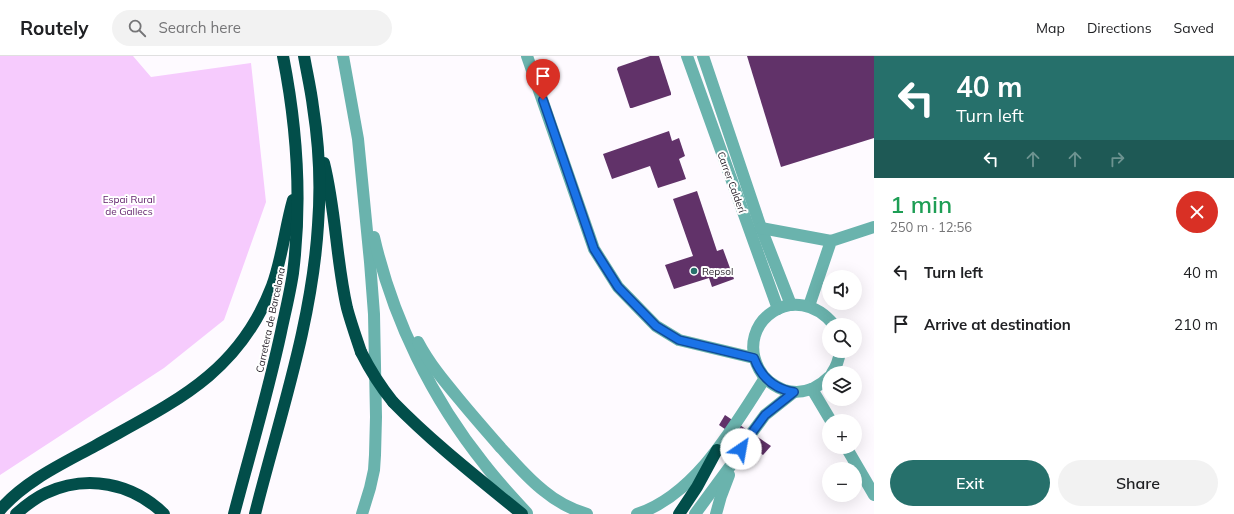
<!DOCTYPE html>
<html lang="en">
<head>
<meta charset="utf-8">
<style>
	body { margin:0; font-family:Mulish,sans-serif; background:#f2f2f2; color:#202124; height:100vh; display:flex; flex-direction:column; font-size:15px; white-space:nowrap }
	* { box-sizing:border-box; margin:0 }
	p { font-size:13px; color:#757577 }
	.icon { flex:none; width:22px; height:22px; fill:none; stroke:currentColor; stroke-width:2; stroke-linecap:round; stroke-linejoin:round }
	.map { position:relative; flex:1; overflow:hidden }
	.sheet { display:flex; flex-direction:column; background:#fff; width:360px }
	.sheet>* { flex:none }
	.banner { background:#26706b; color:#fff; overflow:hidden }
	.buttons { position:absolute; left:822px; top:214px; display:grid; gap:8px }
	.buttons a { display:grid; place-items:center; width:40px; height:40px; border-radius:50%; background:#fff; box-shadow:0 4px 16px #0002; font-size:20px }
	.pin { position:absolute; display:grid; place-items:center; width:34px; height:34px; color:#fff; margin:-41px -17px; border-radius:50% 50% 50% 0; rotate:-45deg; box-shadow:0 0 4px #0007 }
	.pin .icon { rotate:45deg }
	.me { position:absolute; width:44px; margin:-22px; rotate:33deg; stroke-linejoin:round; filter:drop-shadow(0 0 3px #0008) }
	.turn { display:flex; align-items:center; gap:14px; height:84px; padding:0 16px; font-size:18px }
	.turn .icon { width:52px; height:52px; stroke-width:2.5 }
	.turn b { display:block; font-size:28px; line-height:34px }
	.lanes { display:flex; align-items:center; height:38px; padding:0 16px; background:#0003; justify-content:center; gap:20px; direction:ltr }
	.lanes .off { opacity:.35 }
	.round { display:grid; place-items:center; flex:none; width:42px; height:42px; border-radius:21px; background:#f2f2f2 }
	.head { display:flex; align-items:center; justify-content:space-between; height:68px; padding:0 16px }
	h1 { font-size:24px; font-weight:600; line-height:30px; color:#1e9e55 }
	.cta { display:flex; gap:8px; margin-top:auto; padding:8px 16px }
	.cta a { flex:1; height:46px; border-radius:24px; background:#26706b; color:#fff; font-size:16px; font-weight:600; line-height:46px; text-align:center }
	.cta a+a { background:#f2f2f2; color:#202124 }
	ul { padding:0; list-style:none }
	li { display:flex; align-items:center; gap:12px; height:52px; padding:0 16px }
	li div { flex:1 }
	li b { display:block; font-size:15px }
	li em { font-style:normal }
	header { display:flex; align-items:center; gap:24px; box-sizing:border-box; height:56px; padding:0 20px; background:#fff; border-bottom:1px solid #e0e0e0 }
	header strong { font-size:19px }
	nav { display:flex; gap:22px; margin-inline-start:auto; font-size:14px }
	.search { width:280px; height:36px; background:#f2f2f2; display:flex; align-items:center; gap:10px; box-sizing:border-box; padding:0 14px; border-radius:22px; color:#757577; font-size:15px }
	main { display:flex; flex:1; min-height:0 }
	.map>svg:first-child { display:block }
</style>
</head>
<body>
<header>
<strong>Routely</strong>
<div class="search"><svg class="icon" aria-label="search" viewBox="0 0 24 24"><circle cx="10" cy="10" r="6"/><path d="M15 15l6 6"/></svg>Search here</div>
<nav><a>Map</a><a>Directions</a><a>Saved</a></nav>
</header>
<main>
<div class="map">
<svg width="874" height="458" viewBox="0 0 874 458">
	<rect width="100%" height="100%" fill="#fefaff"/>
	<!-- green -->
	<path fill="#f6cbfd" d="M 0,0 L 133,0 L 151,21 L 251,7 L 266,146 L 224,264 L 164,312 L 0,419 Z"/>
	<!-- building -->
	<g fill="#613269">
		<path d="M 650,0 L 659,0 L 671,37 L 671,39 L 632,52 L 630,52 L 617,13 L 618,11 Z"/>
		<path d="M 747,0 L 874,0 L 874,82 L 781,111 Z"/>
		<path d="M 669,75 L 672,85 L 679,82 L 685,100 L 679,103 L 686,123 L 658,132 L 650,110 L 612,123 L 603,98 Z"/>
		<path d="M 697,135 L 717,195 L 723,193 L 734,223 L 712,231 L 709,222 L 674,233 L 665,209 L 693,200 L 673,143 Z"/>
		<path d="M 725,359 L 771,390 L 763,399 L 719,369 Z"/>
	</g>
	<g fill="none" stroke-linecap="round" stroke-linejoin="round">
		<!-- minor -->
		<g stroke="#6ab3ad" stroke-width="12">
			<path d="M 343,0 L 358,83 L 370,206 L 374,258 L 376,361 L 375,399 L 374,414 L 370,432 L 362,458"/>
			<path d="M 527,0 L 594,193 L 618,231 L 656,270 L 679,284 L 754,302"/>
			<path d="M 687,0 L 778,253"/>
			<path d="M 703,0 L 761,172 L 791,249"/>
			<path d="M 761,172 L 831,185"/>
			<path d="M 374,181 C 393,264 432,343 485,409 C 498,426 513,442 527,457"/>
			<path d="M 809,250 L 831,185 L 874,171"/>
			<path d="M 418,286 C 429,307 444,325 459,343 C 473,360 487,376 501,392 C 515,407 528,423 544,435 C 557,446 571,453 587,458"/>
			<path d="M 832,317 C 837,310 839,303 840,295"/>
			<path d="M 829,321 C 817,333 801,339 784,334 C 774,330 764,323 759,313 C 734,266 796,222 834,269"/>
			<path d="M 812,333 L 831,365"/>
			<path d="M 846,391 L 874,439"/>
			<path d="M 637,458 C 695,439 733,372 765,322"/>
			<path d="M 695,458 L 734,405 L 748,382 L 765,359 L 794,336"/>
			<path d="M 716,458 L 721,440 L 729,419"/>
		</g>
		<!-- highway -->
		<g stroke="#024e4a" stroke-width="12">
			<path d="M 324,107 C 336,155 336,204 347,252 C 351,267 356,281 361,296"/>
			<path d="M 393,346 C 433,387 478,422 522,458"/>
			<path d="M 0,454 C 25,425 62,408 95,390 C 172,347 238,319 272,230 C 282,203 285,172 293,144"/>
			<path d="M 16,458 C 25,450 35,442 46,437 C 87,418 132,427 164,458"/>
			<path d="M 234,458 C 250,397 268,337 281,276 C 285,257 290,237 293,217 C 302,145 297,71 283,0"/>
			<path d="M 255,458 C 279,362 312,268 318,169 C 321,130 319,89 313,51 C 311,34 307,17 304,0"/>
			<path d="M 679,458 L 697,431 L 717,394"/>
		</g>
		<!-- highway-bridge -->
		<path stroke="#024e4a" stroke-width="12" d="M 361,296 C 370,314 380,330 393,346"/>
	</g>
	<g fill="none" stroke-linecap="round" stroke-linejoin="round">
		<!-- route casing -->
		<g stroke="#114b97" stroke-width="10">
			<path id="route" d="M 543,44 L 594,193 L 618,231 L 656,270 L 679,284 L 754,302 C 761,321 774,333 794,336 L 765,359 L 748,382 L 741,393"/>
		</g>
		<!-- route -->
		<use href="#route" stroke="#1a73e8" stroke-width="7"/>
	</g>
	<!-- markers -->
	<circle fill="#26706b" stroke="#fff" stroke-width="1.5" cx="694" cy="215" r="4"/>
	<g text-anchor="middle" stroke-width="4" stroke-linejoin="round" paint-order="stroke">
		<!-- street labels -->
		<g font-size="10" fill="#231c25" stroke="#fff">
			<text transform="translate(732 126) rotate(70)" y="4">Carrer Calderí</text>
			<text transform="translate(270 264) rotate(-78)" y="4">Carretera de Barcelona</text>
		</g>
		<!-- park labels -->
		<g font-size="10" fill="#61226c" stroke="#fff">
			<text x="129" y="147">Espai Rural<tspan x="129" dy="12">de Gallecs</tspan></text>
		</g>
		<!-- poi labels -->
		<g font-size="10" fill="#231c25" stroke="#fff" text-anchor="start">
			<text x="702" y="219">Repsol</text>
		</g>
	</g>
</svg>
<div class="buttons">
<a><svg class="icon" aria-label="sound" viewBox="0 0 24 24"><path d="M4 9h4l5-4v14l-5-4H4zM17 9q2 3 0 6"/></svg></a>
<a><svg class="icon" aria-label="search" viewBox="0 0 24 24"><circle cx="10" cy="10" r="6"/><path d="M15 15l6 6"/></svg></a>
<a><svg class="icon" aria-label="layers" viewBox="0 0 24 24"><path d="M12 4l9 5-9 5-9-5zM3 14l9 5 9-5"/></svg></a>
<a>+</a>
<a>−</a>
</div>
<div class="pin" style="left:543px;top:44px;background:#d93025"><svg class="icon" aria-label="arrive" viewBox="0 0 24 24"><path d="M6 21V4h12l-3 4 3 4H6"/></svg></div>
<svg class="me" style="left:741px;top:393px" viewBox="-20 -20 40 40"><circle r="19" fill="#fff"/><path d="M0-13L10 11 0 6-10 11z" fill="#1a73e8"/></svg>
</div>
<section class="sheet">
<div class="banner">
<div class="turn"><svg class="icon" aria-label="left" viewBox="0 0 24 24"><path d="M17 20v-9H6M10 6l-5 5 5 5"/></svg><div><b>40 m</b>Turn left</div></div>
<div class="lanes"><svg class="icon" aria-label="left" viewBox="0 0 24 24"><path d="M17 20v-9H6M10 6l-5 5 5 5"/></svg><svg class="icon off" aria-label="ahead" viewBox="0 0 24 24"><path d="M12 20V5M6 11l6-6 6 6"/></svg><svg class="icon off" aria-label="ahead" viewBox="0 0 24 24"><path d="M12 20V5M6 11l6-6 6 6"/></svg><svg class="icon off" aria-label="right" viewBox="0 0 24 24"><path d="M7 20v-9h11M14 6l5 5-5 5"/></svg></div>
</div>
<div class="head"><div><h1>1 min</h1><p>250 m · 12:56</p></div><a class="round" style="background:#d93025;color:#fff"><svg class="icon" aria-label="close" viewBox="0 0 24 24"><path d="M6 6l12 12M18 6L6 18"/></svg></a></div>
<ul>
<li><svg class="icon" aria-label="left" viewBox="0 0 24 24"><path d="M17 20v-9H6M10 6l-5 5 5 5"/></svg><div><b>Turn left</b></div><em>40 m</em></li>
<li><svg class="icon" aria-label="arrive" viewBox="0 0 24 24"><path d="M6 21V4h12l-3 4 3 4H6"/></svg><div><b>Arrive at destination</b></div><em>210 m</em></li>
</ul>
<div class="cta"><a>Exit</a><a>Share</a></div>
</section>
</main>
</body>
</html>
